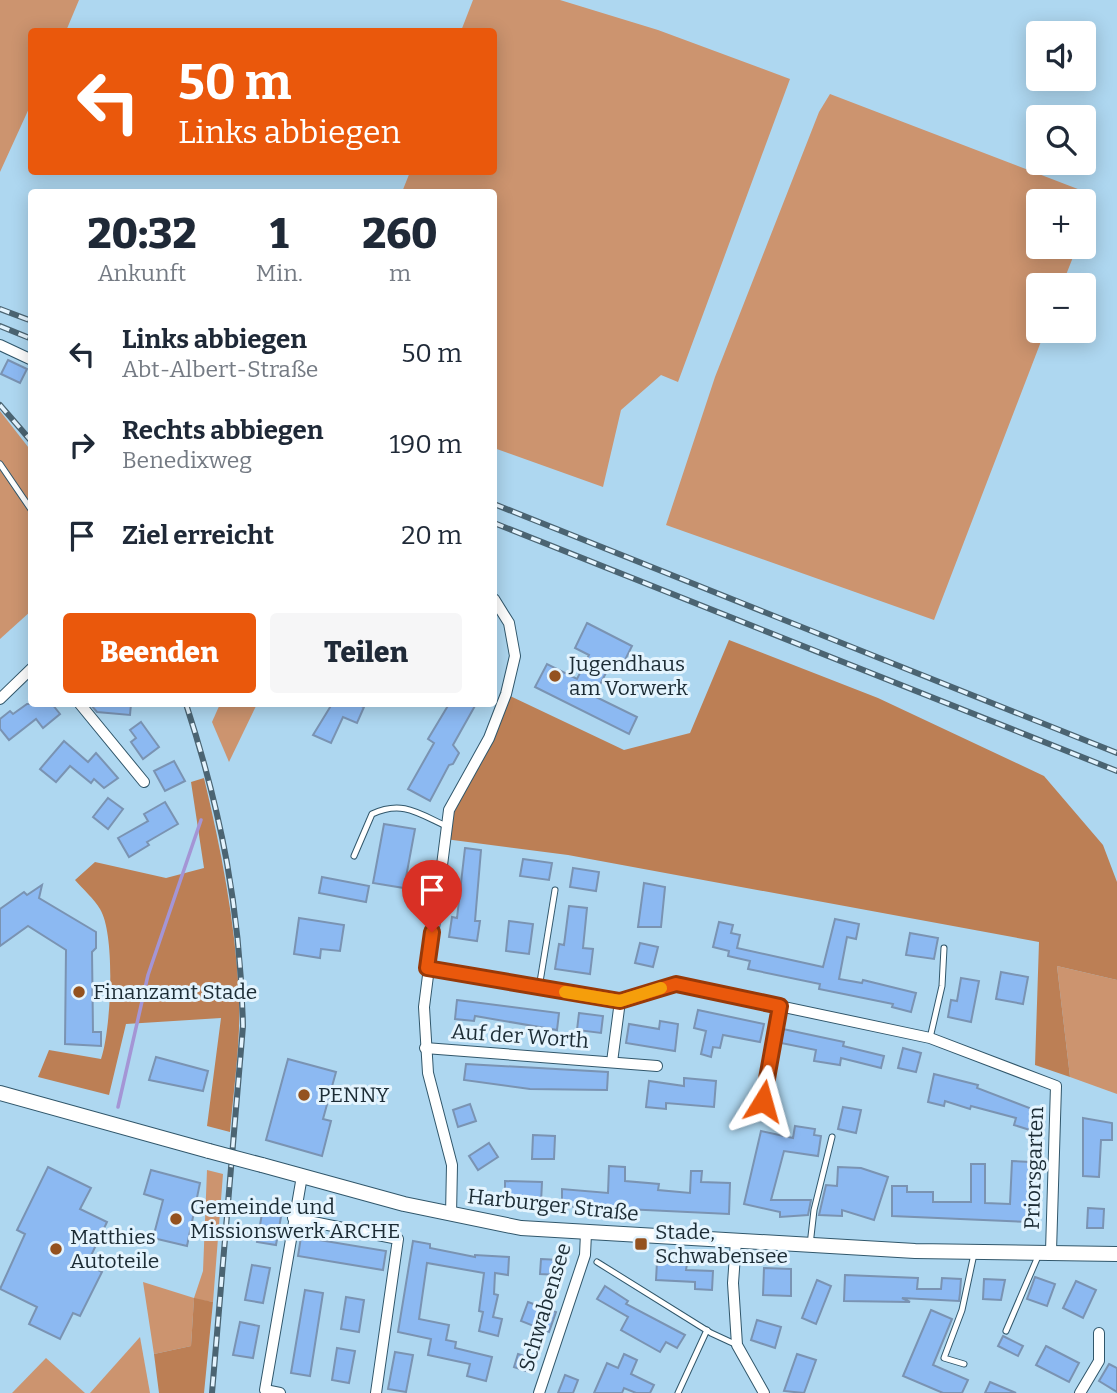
<!DOCTYPE html>
<html lang="de">
<head>
<meta charset="utf-8">
<style>
	body { margin:0; font-family:Bitter,serif; background:#f6f6f7; color:#1f2937; height:100vh; display:flex; flex-direction:column; font-size:26px; white-space:nowrap }
	* { box-sizing:border-box; margin:0 }
	p { font-size:23px; color:#747a83 }
	.icon { flex:none; width:38px; height:38px; fill:none; stroke:currentColor; stroke-width:2; stroke-linecap:round; stroke-linejoin:round }
	.map { position:relative; flex:1; overflow:hidden }
	.sheet { position:absolute; left:28px; top:189px; width:469px; height:518px; display:flex; flex-direction:column; background:#fff; border-radius:7px; box-shadow:0 4px 18px #0003 }
	.sheet>* { flex:none }
	.guide { position:absolute; left:28px; top:28px; width:469px; height:147px; border-radius:7px; box-shadow:0 4px 18px #0003; background:#ea580c; color:#fff; overflow:hidden }
	.controls { position:absolute; left:1026px; top:21px; display:grid; gap:14px }
	.controls a { display:grid; place-items:center; width:70px; height:70px; border-radius:7px; background:#fff; box-shadow:0 4px 18px #0003; font-size:35px }
	.pin { position:absolute; display:grid; place-items:center; width:60px; height:60px; color:#fff; margin:-72px -30px; border-radius:50% 50% 50% 0; rotate:-45deg; box-shadow:0 0 7px #0007 }
	.pin .icon { rotate:45deg }
	.me { position:absolute; width:77px; margin:-38px; rotate:8deg; stroke-linejoin:round; filter:drop-shadow(0 0 5px #0008) }
	.turn { display:flex; align-items:center; gap:24px; height:147px; padding:0 35px; font-size:32px }
	.turn .icon { width:91px; height:91px; stroke-width:2.5 }
	.turn b { display:block; font-size:49px; line-height:60px }
	.eta { display:flex; justify-content:space-evenly; align-items:center; height:119px; text-align:center }
	.eta b { font-size:42px; font-weight:800; line-height:49px }
	.button { display:flex; gap:14px; margin-top:auto; padding:14px 35px }
	.button a { flex:1; height:80px; border-radius:7px; background:#ea580c; color:#fff; font-size:28px; font-weight:800; line-height:80px; text-align:center }
	.button a+a { background:#f6f6f7; color:#1f2937 }
	ul { padding:0; list-style:none }
	li { display:flex; align-items:center; gap:21px; height:91px; padding:0 35px }
	li div { flex:1 }
	li b { display:block; font-size:26px }
	li em { font-style:normal }
	.map>svg:first-child { display:block }
</style>
</head>
<body>
<div class="map">
<svg width="1117" height="1393" viewBox="0 0 1117 1393">
	<rect width="100%" height="100%" fill="#aed7f0"/>
	<!-- green -->
	<g fill="#cc946f">
		<path d="M 0,0 L 79,0 L 66,31 L 32,32 L 31,104 L 0,172 Z"/>
		<path d="M 473,0 L 560,0 L 658,30 L 790,79 L 678,382 L 661,375 L 621,410 L 603,487 L 494,448 L 494,192 L 402,192 L 410,172 L 494,172 L 494,32 L 461,31 Z"/>
		<path d="M 830,94 L 1096,196 L 1083,230 L 1083,201 L 1038,201 L 1038,247 L 1077,247 L 1062,285 L 1038,285 L 1038,331 L 1045,331 L 934,620 L 666,525 L 715,377 L 819,112 Z"/>
		<path d="M 0,411 L 32,452 L 31,611 L 0,639 Z"/>
		<path d="M 220,704 L 257,704 L 229,762 L 212,722 Z"/>
		<path d="M 1057,966 L 1117,980 L 1117,1094 L 1070,1077 Z"/>
		<path d="M 207,1170 L 223,1174 L 213,1302 L 194,1299 L 191,1346 L 154,1354 L 143,1282 L 194,1298 L 203,1271 Z"/>
		<path d="M 140,1337 L 150,1393 L 90,1393 Z"/>
		<path d="M 46,1358 L 85,1393 L 12,1393 Z"/>
	</g>
	<!-- forest -->
	<g fill="#bc7f55">
		<path d="M 729,640 L 878,698 L 1044,776 L 1103,845 L 1117,882 L 1117,980 L 1057,966 L 1070,1077 L 1035,1065 L 1039,942 L 568,855 L 445,839 L 449,810 L 506,694 L 624,750 L 690,733 Z"/>
		<path d="M 204,778 C 221,849 235,921 239,994 C 241,1040 234,1086 230,1132 L 207,1126 L 221,1018 L 126,1024 L 109,1095 L 38,1077 L 49,1050 L 101,1059 C 111,1030 116,935 100,909 C 94,899 83,889 75,880 L 95,862 L 166,878 L 204,868 L 191,782 Z"/>
		<path d="M 194,1298 L 213,1302 L 204,1393 L 159,1393 L 154,1354 L 191,1346 Z"/>
	</g>
	<g fill="none" stroke-linecap="round" stroke-linejoin="round">
		<!-- stream -->
		<path stroke="#a495d5" stroke-width="3.5" d="M 118,1107 L 148,975 L 201,820"/>
	</g>
	<!-- building -->
	<g fill="#8cb9f2" stroke="#7a93b2" stroke-width="2">
		<path d="M 8,360 L 27,369 L 20,383 L 1,374 Z"/>
		<path d="M 587,623 L 632,646 L 619,672 L 609,667 L 594,696 L 637,717 L 629,734 L 535,687 L 547,664 L 577,679 L 589,655 L 575,648 Z"/>
		<path d="M 27,704 L 52,704 L 60,714 L 43,728 L 36,719 L 9,740 L 0,729 L 0,719 L 10,711 L 13,714 Z"/>
		<path d="M 90,704 L 131,704 L 130,715 L 97,712 Z"/>
		<path d="M 332,704 L 356,704 L 364,707 L 357,723 L 343,717 L 331,743 L 313,735 Z"/>
		<path d="M 449,704 L 476,704 L 453,745 L 459,753 L 453,764 L 449,765 L 430,801 L 408,789 L 434,743 L 428,739 Z"/>
		<path d="M 141,722 L 159,747 L 143,759 L 131,742 L 136,738 L 130,730 Z"/>
		<path d="M 64,741 L 88,762 L 96,753 L 118,778 L 104,788 L 94,779 L 91,783 L 70,766 L 56,782 L 40,769 Z"/>
		<path d="M 174,761 L 185,781 L 165,791 L 154,771 Z"/>
		<path d="M 108,798 L 123,809 L 108,829 L 93,817 Z"/>
		<path d="M 165,802 L 178,824 L 147,842 L 149,845 L 129,857 L 118,838 L 148,821 L 144,814 Z"/>
		<path d="M 384,824 L 415,829 L 404,888 L 373,883 Z"/>
		<path d="M 465,848 L 481,850 L 475,921 L 480,921 L 477,941 L 449,937 L 452,917 L 457,918 Z"/>
		<path d="M 523,859 L 552,863 L 549,880 L 520,876 Z"/>
		<path d="M 573,868 L 599,872 L 596,891 L 570,887 Z"/>
		<path d="M 322,877 L 369,886 L 366,902 L 319,893 Z"/>
		<path d="M 644,883 L 665,887 L 661,927 L 638,927 Z"/>
		<path d="M 42,885 L 39,898 L 96,932 L 96,948 L 92,952 L 93,1032 L 101,1032 L 101,1046 L 65,1044 L 66,950 L 28,926 L 0,946 L 0,909 L 24,892 L 27,895 Z"/>
		<path d="M 569,906 L 587,908 L 583,948 L 593,949 L 590,974 L 555,969 L 559,944 L 564,945 Z"/>
		<path d="M 299,918 L 344,925 L 340,951 L 321,949 L 320,958 L 294,954 Z"/>
		<path d="M 835,919 L 859,924 L 856,939 L 847,937 L 839,979 L 862,983 L 863,980 L 916,993 L 911,1012 L 892,1007 L 893,1004 L 819,989 L 820,984 L 748,969 L 750,961 L 728,956 L 729,951 L 713,947 L 719,922 L 733,925 L 731,933 L 740,935 L 737,948 L 823,967 Z"/>
		<path d="M 509,921 L 533,924 L 529,954 L 506,951 Z"/>
		<path d="M 910,933 L 938,938 L 934,959 L 906,955 Z"/>
		<path d="M 640,943 L 658,947 L 653,967 L 635,963 Z"/>
		<path d="M 1001,972 L 1028,977 L 1023,1004 L 996,999 Z"/>
		<path d="M 961,978 L 979,981 L 971,1022 L 948,1017 L 951,1000 L 957,1001 Z"/>
		<path d="M 457,1000 L 559,1013 L 557,1030 L 475,1016 L 474,1021 L 455,1019 Z"/>
		<path d="M 698,1010 L 764,1024 L 760,1042 L 723,1035 L 720,1048 L 713,1047 L 711,1057 L 701,1054 L 706,1031 L 694,1028 Z"/>
		<path d="M 579,1013 L 603,1016 L 601,1033 L 577,1030 Z"/>
		<path d="M 660,1021 L 678,1024 L 675,1051 L 626,1043 L 629,1024 L 659,1029 Z"/>
		<path d="M 783,1029 L 844,1042 L 843,1046 L 884,1056 L 881,1068 L 841,1058 L 840,1065 L 814,1061 L 816,1050 L 781,1043 Z"/>
		<path d="M 903,1048 L 921,1053 L 916,1072 L 898,1068 Z"/>
		<path d="M 156,1057 L 208,1071 L 203,1091 L 149,1080 Z"/>
		<path d="M 288,1059 L 336,1072 L 323,1119 L 331,1121 L 322,1156 L 266,1140 Z"/>
		<path d="M 466,1064 L 608,1072 L 607,1090 L 530,1089 L 464,1080 Z"/>
		<path d="M 934,1074 L 978,1085 L 977,1088 L 1040,1112 L 1033,1131 L 1014,1125 L 1016,1118 L 971,1106 L 970,1109 L 945,1101 L 944,1106 L 928,1102 Z"/>
		<path d="M 684,1078 L 716,1081 L 714,1107 L 666,1103 L 666,1109 L 646,1107 L 649,1081 L 684,1086 Z"/>
		<path d="M 470,1104 L 476,1121 L 458,1127 L 453,1110 Z"/>
		<path d="M 843,1107 L 861,1110 L 856,1133 L 838,1129 Z"/>
		<path d="M 1083,1118 L 1112,1123 L 1112,1140 L 1101,1140 L 1099,1177 L 1083,1176 Z"/>
		<path d="M 795,1126 L 815,1129 L 814,1135 L 821,1136 L 818,1156 L 784,1151 L 771,1200 L 811,1200 L 808,1215 L 780,1217 L 780,1212 L 744,1204 L 761,1131 L 793,1138 Z"/>
		<path d="M 533,1135 L 555,1136 L 554,1159 L 532,1159 Z"/>
		<path d="M 489,1143 L 498,1157 L 478,1170 L 469,1156 Z"/>
		<path d="M 1012,1161 L 1030,1162 L 1030,1222 L 892,1216 L 892,1186 L 907,1186 L 907,1192 L 933,1192 L 933,1202 L 971,1202 L 971,1164 L 985,1164 L 985,1203 L 1010,1204 Z"/>
		<path d="M 609,1166 L 625,1167 L 625,1181 L 659,1184 L 658,1190 L 690,1193 L 691,1171 L 702,1171 L 701,1182 L 730,1183 L 729,1214 L 562,1206 L 562,1189 L 608,1193 Z"/>
		<path d="M 48,1167 L 91,1188 L 80,1209 L 107,1222 L 87,1264 L 102,1272 L 80,1316 L 73,1313 L 60,1339 L 29,1324 L 37,1307 L 0,1289 L 25,1234 L 17,1230 Z"/>
		<path d="M 838,1167 L 861,1168 L 888,1177 L 874,1220 L 842,1210 L 842,1216 L 819,1215 L 826,1185 L 837,1186 Z"/>
		<path d="M 151,1170 L 200,1183 L 187,1246 L 153,1238 L 163,1200 L 144,1194 Z"/>
		<path d="M 505,1181 L 542,1182 L 541,1203 L 505,1202 Z"/>
		<path d="M 263,1208 L 282,1211 L 276,1245 L 257,1242 Z"/>
		<path d="M 1088,1208 L 1104,1209 L 1103,1228 L 1087,1228 Z"/>
		<path d="M 301,1237 L 386,1251 L 383,1270 L 298,1256 Z"/>
		<path d="M 413,1241 L 430,1244 L 430,1248 L 475,1257 L 475,1255 L 509,1257 L 508,1275 L 495,1273 L 494,1294 L 498,1295 L 493,1317 L 502,1319 L 498,1336 L 479,1331 L 483,1312 L 479,1311 L 484,1273 L 427,1263 L 419,1319 L 449,1325 L 446,1340 L 456,1342 L 455,1348 L 492,1357 L 486,1381 L 467,1376 L 470,1364 L 428,1355 L 431,1339 L 398,1332 Z"/>
		<path d="M 541,1259 L 560,1260 L 559,1275 L 540,1274 Z"/>
		<path d="M 657,1262 L 687,1264 L 686,1270 L 713,1271 L 712,1290 L 695,1289 L 695,1282 L 656,1280 Z"/>
		<path d="M 252,1265 L 270,1268 L 263,1303 L 245,1300 Z"/>
		<path d="M 764,1268 L 791,1269 L 791,1296 L 763,1295 Z"/>
		<path d="M 845,1275 L 918,1278 L 917,1289 L 941,1289 L 942,1278 L 961,1279 L 960,1293 L 959,1301 L 902,1298 L 910,1302 L 844,1301 Z"/>
		<path d="M 1035,1277 L 1055,1284 L 1047,1306 L 1027,1299 Z"/>
		<path d="M 984,1279 L 1005,1280 L 1001,1300 L 983,1299 Z"/>
		<path d="M 817,1280 L 831,1286 L 816,1324 L 802,1318 Z"/>
		<path d="M 1076,1281 L 1096,1290 L 1083,1318 L 1063,1308 Z"/>
		<path d="M 605,1286 L 628,1301 L 626,1304 L 685,1335 L 677,1348 L 666,1342 L 660,1352 L 621,1330 L 628,1317 L 597,1299 Z"/>
		<path d="M 305,1290 L 323,1293 L 310,1376 L 291,1373 Z"/>
		<path d="M 346,1297 L 364,1300 L 359,1332 L 341,1329 Z"/>
		<path d="M 528,1302 L 556,1312 L 549,1332 L 521,1321 Z"/>
		<path d="M 931,1310 L 952,1319 L 933,1365 L 968,1380 L 962,1393 L 943,1393 L 903,1376 Z"/>
		<path d="M 757,1320 L 781,1327 L 775,1348 L 751,1340 Z"/>
		<path d="M 240,1322 L 259,1326 L 253,1358 L 233,1355 Z"/>
		<path d="M 1003,1336 L 1023,1346 L 1018,1356 L 998,1346 Z"/>
		<path d="M 1046,1346 L 1079,1363 L 1069,1382 L 1036,1365 Z"/>
		<path d="M 337,1348 L 355,1351 L 349,1383 L 332,1380 Z"/>
		<path d="M 395,1352 L 413,1355 L 406,1392 L 388,1389 Z"/>
		<path d="M 518,1354 L 534,1359 L 529,1372 L 514,1367 Z"/>
		<path d="M 624,1354 L 637,1360 L 631,1374 L 654,1385 L 650,1393 L 636,1393 L 624,1388 L 622,1393 L 594,1393 L 607,1363 L 618,1368 Z"/>
		<path d="M 797,1354 L 816,1360 L 804,1393 L 784,1391 Z"/>
		<path d="M 1109,1364 L 1117,1368 L 1117,1392 L 1099,1381 Z"/>
		<path d="M 565,1375 L 578,1380 L 573,1393 L 558,1393 Z"/>
		<path d="M 990,1382 L 1016,1393 L 985,1393 Z"/>
	</g>
	<g fill="none" stroke-linecap="round" stroke-linejoin="round">
		<!-- lane casing -->
		<g stroke="#31576b" stroke-width="7">
			<g id="lane">
				<path d="M 0,464 L 32,511"/>
				<path d="M 354,856 L 372,814 C 402,800 418,813 446,826"/>
				<path d="M 539,988 L 555,890"/>
				<path d="M 930,1038 L 942,986 L 944,948"/>
				<path d="M 771,1107 L 763,1101 L 762,1095 L 780,1006"/>
				<path d="M 810,1245 L 814,1210 L 832,1137"/>
				<path d="M 597,1262 L 711,1333 L 737,1345"/>
				<path d="M 1006,1331 L 1039,1254"/>
				<path d="M 964,1364 L 944,1358 L 962,1310 L 974,1254"/>
				<path d="M 678,1393 L 707,1330"/>
			</g>
		</g>
		<!-- street casing -->
		<g stroke="#31576b" stroke-width="12">
			<g id="street">
				<path d="M 0,345 L 32,360"/>
				<path d="M 0,699 L 32,668"/>
				<path d="M 80,704 L 144,782"/>
				<path d="M 427,968 L 620,1001 L 676,984 L 930,1038 L 1056,1086 L 1051,1251"/>
				<path d="M 425,1048 L 657,1066"/>
				<path d="M 612,1062 L 620,1001"/>
				<path d="M 451,1215 L 452,1165 L 428,1073 L 424,1007 L 449,810 L 489,738 L 506,694 L 515,656 L 509,623 L 494,599"/>
				<path d="M 293,1218 L 398,1239 L 376,1393"/>
				<path d="M 736,1241 L 733,1283 L 737,1345 L 764,1393"/>
				<path d="M 280,1393 L 265,1390 L 302,1176"/>
				<path d="M 539,1393 L 585,1255 L 586,1233"/>
				<path d="M 1080,1393 L 1099,1361 L 1099,1333"/>
			</g>
		</g>
		<!-- secondary casing -->
		<g stroke="#31576b" stroke-width="16">
			<g id="secondary">
				<path d="M 0,1093 L 209,1151"/>
				<path d="M 262,1165 L 404,1204 L 521,1228 L 915,1251 L 1117,1254"/>
			</g>
		</g>
		<!-- lane -->
		<use href="#lane" stroke="#fff" stroke-width="5"/>
		<!-- street -->
		<use href="#street" stroke="#fff" stroke-width="10"/>
		<!-- secondary -->
		<use href="#secondary" stroke="#fff" stroke-width="14"/>
		<!-- rail casing -->
		<g stroke="#4b6472" stroke-width="6">
			<g id="rail">
				<path d="M 0,309 L 32,321"/>
				<path d="M 0,326 L 32,339"/>
				<path d="M 0,405 L 32,442"/>
				<path d="M 494,504 L 1117,753"/>
				<path d="M 494,523 L 1117,771"/>
				<path d="M 186,704 C 222,814 240,909 243,1026 L 212,1393"/>
			</g>
		</g>
		<!-- rail -->
		<use href="#rail" stroke="#e4f4fe" stroke-width="3.5" stroke-dasharray="10" stroke-linecap="butt"/>
		<!-- secondary-bridge casing -->
		<g stroke="#31576b" stroke-width="16" stroke-linecap="butt">
			<path id="secondary-bridge" d="M 209,1151 L 262,1165"/>
		</g>
		<!-- secondary-bridge -->
		<use href="#secondary-bridge" stroke="#fff" stroke-width="14"/>
	</g>
	<g fill="none" stroke-linecap="round" stroke-linejoin="round">
		<!-- route casing -->
		<g stroke="#983908" stroke-width="18">
			<path id="route" d="M 432,932 L 427,968 L 620,1001 L 676,984 L 780,1006 L 763,1101"/>
		</g>
		<!-- route -->
		<use href="#route" stroke="#ea580c" stroke-width="12"/>
		<!-- slow -->
		<path stroke="#f59e0b" stroke-width="12" d="M 565,992 L 620,1001 L 661,988"/>
	</g>
	<!-- markers -->
	<g fill="#94521f" stroke="#e4f4fe" stroke-width="2.5">
		<circle cx="555" cy="676" r="7"/>
		<circle cx="79" cy="992" r="7"/>
		<circle cx="304" cy="1095" r="7"/>
		<circle cx="176" cy="1219" r="7"/>
		<rect x="634" y="1237" width="14" height="14" rx="3.5"/>
		<circle cx="56" cy="1249" r="7"/>
	</g>
	<g text-anchor="middle" stroke-width="6" stroke-linejoin="round" paint-order="stroke">
		<!-- poi labels -->
		<g font-size="21" fill="#1c2c35" stroke="#e4f4fe" text-anchor="start">
			<text x="569" y="671">Jugendhaus<tspan x="569" dy="24">am Vorwerk</tspan></text>
			<text x="93" y="999">Finanzamt Stade</text>
			<text x="318" y="1102">PENNY</text>
			<text x="190" y="1214">Gemeinde und<tspan x="190" dy="24">Missionswerk ARCHE</tspan></text>
			<text x="655" y="1239">Stade,<tspan x="655" dy="24">Schwabensee</tspan></text>
			<text x="70" y="1244">Matthies<tspan x="70" dy="24">Autoteile</tspan></text>
		</g>
		<!-- street labels -->
		<g font-size="21" fill="#1c2c35" stroke="#e4f4fe">
			<text transform="translate(520 1036) rotate(4)" y="7">Auf der Worth</text>
			<text transform="translate(1034 1168) rotate(-88)" y="7">Priorsgarten</text>
			<text transform="translate(553 1205) rotate(6)" y="7">Harburger Straße</text>
			<text transform="translate(545 1307) rotate(-73)" y="7">Schwabensee</text>
		</g>
	</g>
</svg>
<div class="controls">
<a><svg class="icon" aria-label="sound" viewBox="0 0 24 24"><path d="M4 9h4l5-4v14l-5-4H4zM17 9q2 3 0 6"/></svg></a>
<a><svg class="icon" aria-label="search" viewBox="0 0 24 24"><circle cx="10" cy="10" r="6"/><path d="M15 15l6 6"/></svg></a>
<a>+</a>
<a>−</a>
</div>
<div class="pin" style="left:432px;top:932px;background:#d93025"><svg class="icon" aria-label="arrive" viewBox="0 0 24 24"><path d="M6 21V4h12l-3 4 3 4H6"/></svg></div>
<svg class="me" style="left:763px;top:1101px" viewBox="-20 -20 40 40"><path d="M0-17L14 15 0 8-14 15z" fill="#ea580c" stroke="#fff" stroke-width="4"/></svg>
<div class="guide">
<div class="turn"><svg class="icon" aria-label="left" viewBox="0 0 24 24"><path d="M17 20v-9H6M10 6l-5 5 5 5"/></svg><div><b>50 m</b>Links abbiegen</div></div>
</div>
<section class="sheet">
<div class="eta">
<div><b>20:32</b><p>Ankunft</p></div>
<div><b>1</b><p>Min.</p></div>
<div><b>260</b><p>m</p></div>
</div>
<ul>
<li><svg class="icon" aria-label="left" viewBox="0 0 24 24"><path d="M17 20v-9H6M10 6l-5 5 5 5"/></svg><div><b>Links abbiegen</b><p>Abt-Albert-Straße</p></div><em>50 m</em></li>
<li><svg class="icon" aria-label="right" viewBox="0 0 24 24"><path d="M7 20v-9h11M14 6l5 5-5 5"/></svg><div><b>Rechts abbiegen</b><p>Benedixweg</p></div><em>190 m</em></li>
<li><svg class="icon" aria-label="arrive" viewBox="0 0 24 24"><path d="M6 21V4h12l-3 4 3 4H6"/></svg><div><b>Ziel erreicht</b></div><em>20 m</em></li>
</ul>
<div class="button"><a>Beenden</a><a>Teilen</a></div>
</section>
</div>
</body>
</html>
